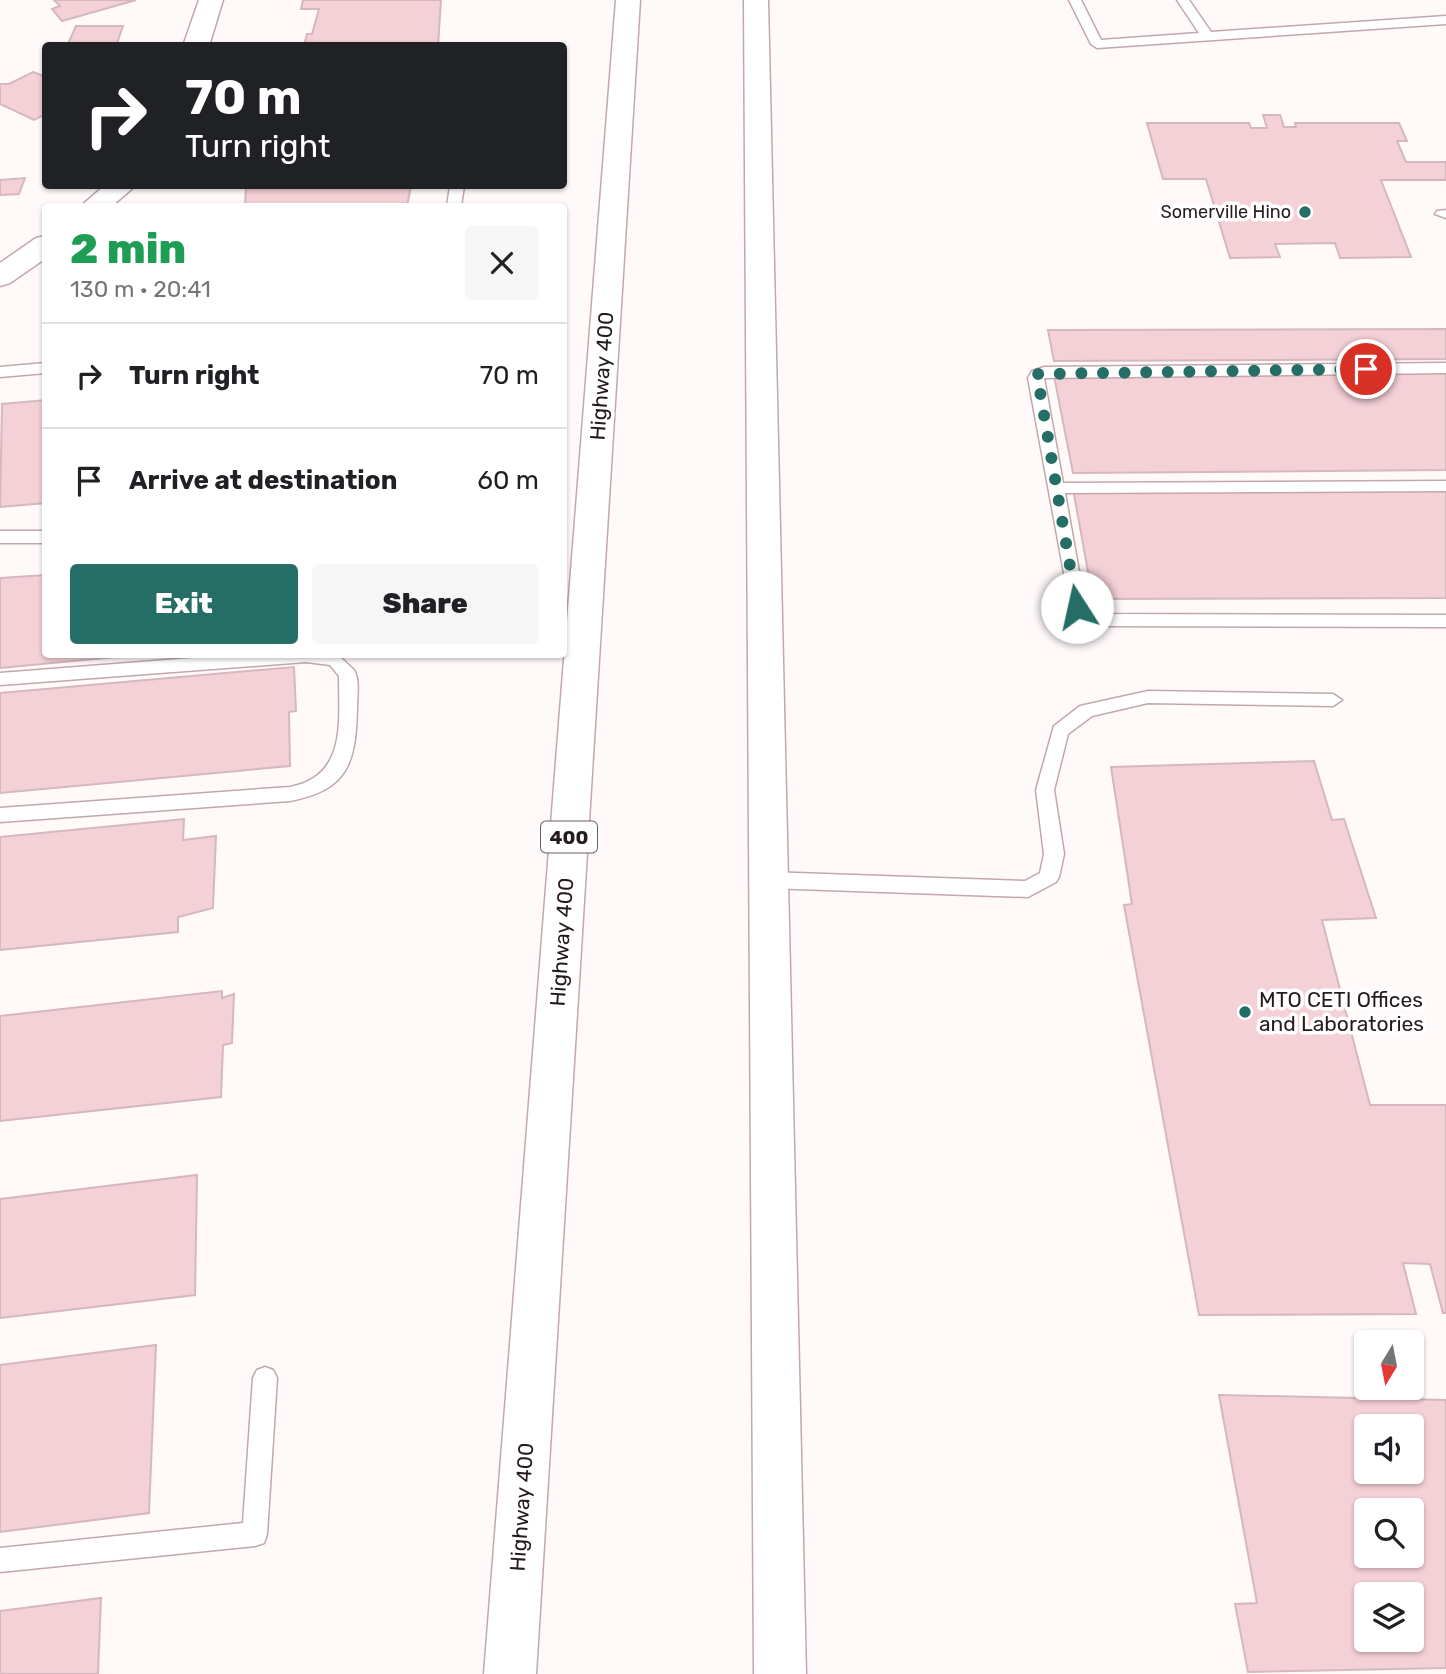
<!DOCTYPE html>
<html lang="en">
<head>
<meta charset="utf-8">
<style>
	body { margin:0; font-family:Rubik,sans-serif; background:#f6f6f6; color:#202124; height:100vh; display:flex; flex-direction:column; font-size:26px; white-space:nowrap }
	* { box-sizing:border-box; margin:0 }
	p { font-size:23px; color:#757577 }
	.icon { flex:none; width:38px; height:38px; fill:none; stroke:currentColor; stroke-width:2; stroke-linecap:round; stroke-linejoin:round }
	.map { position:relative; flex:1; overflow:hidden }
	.side { position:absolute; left:42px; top:203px; width:525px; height:455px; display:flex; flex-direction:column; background:#fff; border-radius:7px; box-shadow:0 2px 5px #0004 }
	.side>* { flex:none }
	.banner { position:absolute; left:42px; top:42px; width:525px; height:147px; border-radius:7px; box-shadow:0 2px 5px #0004; background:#202124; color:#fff; overflow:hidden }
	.needle { width:46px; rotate:190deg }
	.controls { position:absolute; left:1354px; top:1330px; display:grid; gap:14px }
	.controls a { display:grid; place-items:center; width:70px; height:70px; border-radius:7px; background:#fff; box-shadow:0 2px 5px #0004; font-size:35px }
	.pin { position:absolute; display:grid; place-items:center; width:60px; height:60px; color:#fff; margin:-30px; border:4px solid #fff; border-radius:50%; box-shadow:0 2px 7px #0007 }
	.me { position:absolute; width:77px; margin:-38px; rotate:350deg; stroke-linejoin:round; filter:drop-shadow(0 0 5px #0008) }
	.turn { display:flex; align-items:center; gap:24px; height:147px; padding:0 28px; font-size:32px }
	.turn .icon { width:91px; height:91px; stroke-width:2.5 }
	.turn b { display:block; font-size:49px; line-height:60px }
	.round { display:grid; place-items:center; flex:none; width:74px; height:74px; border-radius:7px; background:#f6f6f6 }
	.summary { display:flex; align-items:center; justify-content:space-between; height:119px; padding:0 28px }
	h1 { font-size:42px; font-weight:800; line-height:52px; color:#1e9e55 }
	.primary-button { display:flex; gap:14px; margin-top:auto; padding:14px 28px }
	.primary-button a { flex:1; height:80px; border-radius:7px; background:#256e66; color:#fff; font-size:28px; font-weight:800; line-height:80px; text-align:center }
	.primary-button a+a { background:#f6f6f6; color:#202124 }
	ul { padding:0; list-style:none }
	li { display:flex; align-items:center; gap:21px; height:105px; padding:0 28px; border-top:2px solid #e0e0e0 }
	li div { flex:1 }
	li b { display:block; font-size:26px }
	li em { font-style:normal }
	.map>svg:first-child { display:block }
</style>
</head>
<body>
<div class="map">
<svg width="1446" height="1674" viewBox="0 0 1446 1674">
	<rect width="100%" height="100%" fill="#fff9fa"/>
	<!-- building -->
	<g fill="#f4d0d7" stroke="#d5b8be" stroke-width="2" fill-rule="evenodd">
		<path d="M 54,0 L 136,0 L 62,21 L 52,9 L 60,6 Z"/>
		<path d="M 303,0 L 441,0 L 438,46 L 304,46 L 307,34 L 312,34 L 319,9 L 301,9 Z"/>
		<path d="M 76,26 L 123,26 L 116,46 L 67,46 Z"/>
		<path d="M 33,72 L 46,77 L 46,114 L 34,120 L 0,104 L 0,84 L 9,84 Z"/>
		<path d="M 1263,115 L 1280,115 L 1284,127 L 1296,127 L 1295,123 L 1399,123 L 1407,141 L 1397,141 L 1406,162 L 1446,162 L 1446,180 L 1381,180 L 1411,257 L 1340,258 L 1335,243 L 1275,244 L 1280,257 L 1230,258 L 1206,179 L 1163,179 L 1147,123 L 1249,123 L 1251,128 L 1267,128 Z"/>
		<path d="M 25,178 L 19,194 L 0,195 L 0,180 Z"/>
		<path d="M 246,186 L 411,186 L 407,206 L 245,206 Z"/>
		<path d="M 1446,329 L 1446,359 L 1054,361 L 1048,330 Z"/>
		<path d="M 1446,373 L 1446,470 L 1073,473 L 1054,376 Z"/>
		<path d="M 46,400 L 46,503 L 0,507 L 2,404 Z"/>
		<path d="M 1073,489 L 1446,489 L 1446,598 L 1093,599 Z"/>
		<path d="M 46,575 L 46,654 L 147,654 L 0,668 L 0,578 Z"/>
		<path d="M 294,667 L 296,711 L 289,712 L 290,766 L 0,793 L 0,693 Z"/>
		<path d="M 1314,761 L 1332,820 L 1344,819 L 1376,918 L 1322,920 L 1370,1105 L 1446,1105 L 1446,1313 L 1443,1313 L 1430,1264 L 1403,1263 L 1416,1314 L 1199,1315 L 1124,905 L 1132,904 L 1111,767 Z"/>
		<path d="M 184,819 L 183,840 L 216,836 L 213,908 L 178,917 L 178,932 L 0,950 L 0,837 Z"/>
		<path d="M 222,991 L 222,998 L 234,994 L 232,1043 L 223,1045 L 221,1097 L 0,1121 L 0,1016 Z"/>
		<path d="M 197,1175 L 195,1295 L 0,1318 L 0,1199 Z"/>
		<path d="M 156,1345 L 149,1513 L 0,1532 L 0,1365 Z"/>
		<path d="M 1219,1395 L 1446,1400 L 1446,1668 L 1248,1672 L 1235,1604 L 1257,1603 ZM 1367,1426 L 1412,1426 L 1412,1472 L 1367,1472 ZM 1367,1510 L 1412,1510 L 1412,1556 L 1367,1556 ZM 1367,1594 L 1412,1594 L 1412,1640 L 1367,1640 Z"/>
		<path d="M 101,1598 L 98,1674 L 0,1674 L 0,1611 Z"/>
	</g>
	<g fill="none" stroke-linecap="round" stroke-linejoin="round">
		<!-- lane casing -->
		<g stroke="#c3a7ac" stroke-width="3">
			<g id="lane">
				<path d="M 1069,0 L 1081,0 L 1101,40 L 1199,33 L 1177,0 L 1189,0 L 1211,32 L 1446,16 L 1446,24 L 1097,48 L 1091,44 Z"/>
				<path d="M 450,186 L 464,186 L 461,206 L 447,206 Z"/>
				<path d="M 1446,210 L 1446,218 L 1435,214 L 1437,211 Z"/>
				<path d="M 46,363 L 46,373 L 0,377 L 0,367 Z"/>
				<path d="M 1446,363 L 1446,373 L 1044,378 L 1063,483 L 1446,481 L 1446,491 L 1065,493 L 1085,605 L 1100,614 L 1446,615 L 1446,627 L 1098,626 L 1079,619 L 1071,611 L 1028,378 L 1032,371 L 1044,367 Z"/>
				<rect x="0" y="531" width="46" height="12"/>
				<path d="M 243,654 L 337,654 L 354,670 C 360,680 357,696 357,707 C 356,763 348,790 290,801 L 0,822 L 0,808 L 290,787 C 347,776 339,722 339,676 L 330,665 L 306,662 L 0,685 L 0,673 Z"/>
				<path d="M 1148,691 L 1333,694 L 1342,700 L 1333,706 L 1148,703 L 1092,716 L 1068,734 L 1054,790 L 1064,854 L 1059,877 L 1056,882 L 1028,897 L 768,888 L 761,885 L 758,880 L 761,875 L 768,872 L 1025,881 L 1040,873 L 1044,854 L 1036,790 L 1054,726 L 1080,706 Z"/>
				<path d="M 265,1367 L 273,1370 L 277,1378 L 267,1534 L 264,1543 L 255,1546 L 0,1572 L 0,1548 L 243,1523 L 253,1378 L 257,1370 Z"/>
			</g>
		</g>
		<!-- secondary casing -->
		<g stroke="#c3a7ac" stroke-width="3">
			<g id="secondary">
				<path d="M 199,0 L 223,0 L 209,46 L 183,46 Z"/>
				<path d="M 104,186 L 135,186 L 112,206 L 81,206 Z"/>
				<path d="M 46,236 L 46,258 L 10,283 L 0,286 L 0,263 L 36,238 Z"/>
			</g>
		</g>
		<!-- highway casing -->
		<g stroke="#c3a7ac" stroke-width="3">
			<g id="highway">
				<path d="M 616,0 L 640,0 L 536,1674 L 484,1674 Z"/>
				<path d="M 744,0 L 768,0 L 806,1674 L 754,1674 Z"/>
			</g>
		</g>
		<!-- lane -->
		<use href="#lane" fill="#fff" fill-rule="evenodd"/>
		<!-- secondary -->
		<use href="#secondary" fill="#fff" fill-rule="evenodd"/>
		<!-- highway -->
		<use href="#highway" fill="#fff" fill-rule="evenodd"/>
	</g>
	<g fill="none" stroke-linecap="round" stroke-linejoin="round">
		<!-- route -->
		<path stroke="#256e66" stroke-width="12" stroke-dasharray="0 21.6" d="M 1077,607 L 1037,374 L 1366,369"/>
	</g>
	<!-- markers -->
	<g fill="#256e66" stroke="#fff" stroke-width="2.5">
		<circle cx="1305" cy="212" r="7"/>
		<circle cx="1245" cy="1012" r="7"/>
	</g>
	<g text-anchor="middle" stroke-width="7" stroke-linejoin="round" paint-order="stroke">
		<!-- far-poi labels -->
		<g font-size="18" fill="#251b1d" stroke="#fff" text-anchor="end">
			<text x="1291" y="218">Somerville Hino</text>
		</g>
		<!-- shield labels -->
		<rect fill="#fff" stroke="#665f61" stroke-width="2" x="541" y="821.5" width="56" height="31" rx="5"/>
		<g font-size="19" font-weight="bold" fill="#251b1d">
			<text x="569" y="844">400</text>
		</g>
		<!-- street labels -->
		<g font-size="21" fill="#251b1d" stroke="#fff">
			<text transform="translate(602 376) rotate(-86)" y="7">Highway 400</text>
			<text transform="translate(562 942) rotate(-86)" y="7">Highway 400</text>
			<text transform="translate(522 1507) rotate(-86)" y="7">Highway 400</text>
		</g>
		<!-- poi labels -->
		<g font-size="21" fill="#251b1d" stroke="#fff" text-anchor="start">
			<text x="1259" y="1007">MTO CETI Offices<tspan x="1259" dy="24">and Laboratories</tspan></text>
		</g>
	</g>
</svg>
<div class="controls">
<a><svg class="needle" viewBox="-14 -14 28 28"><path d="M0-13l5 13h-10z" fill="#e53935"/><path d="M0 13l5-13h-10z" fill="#757577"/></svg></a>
<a><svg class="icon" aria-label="sound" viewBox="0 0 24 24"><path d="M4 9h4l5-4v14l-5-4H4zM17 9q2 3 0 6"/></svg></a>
<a><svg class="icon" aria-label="search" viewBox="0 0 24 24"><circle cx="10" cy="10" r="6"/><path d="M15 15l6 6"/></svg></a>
<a><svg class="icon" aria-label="layers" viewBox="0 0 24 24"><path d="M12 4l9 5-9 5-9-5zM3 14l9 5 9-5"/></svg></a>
</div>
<div class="pin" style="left:1366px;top:369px;background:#d93025"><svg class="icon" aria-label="arrive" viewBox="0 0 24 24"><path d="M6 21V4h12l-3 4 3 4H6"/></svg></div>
<svg class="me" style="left:1077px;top:607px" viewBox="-20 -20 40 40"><circle r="19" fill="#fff"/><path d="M0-13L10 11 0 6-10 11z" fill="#256e66"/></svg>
<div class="banner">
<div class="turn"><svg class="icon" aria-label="right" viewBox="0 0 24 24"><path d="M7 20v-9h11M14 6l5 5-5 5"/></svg><div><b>70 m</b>Turn right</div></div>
</div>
<section class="side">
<div class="summary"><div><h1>2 min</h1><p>130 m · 20:41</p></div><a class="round"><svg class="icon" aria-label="close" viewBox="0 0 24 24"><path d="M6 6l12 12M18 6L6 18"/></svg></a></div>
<ul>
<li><svg class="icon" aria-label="right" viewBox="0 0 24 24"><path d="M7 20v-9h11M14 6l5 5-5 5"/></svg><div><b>Turn right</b></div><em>70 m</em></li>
<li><svg class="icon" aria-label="arrive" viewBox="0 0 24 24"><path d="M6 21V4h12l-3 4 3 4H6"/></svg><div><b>Arrive at destination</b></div><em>60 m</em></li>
</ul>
<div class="primary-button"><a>Exit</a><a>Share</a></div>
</section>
</div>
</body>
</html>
